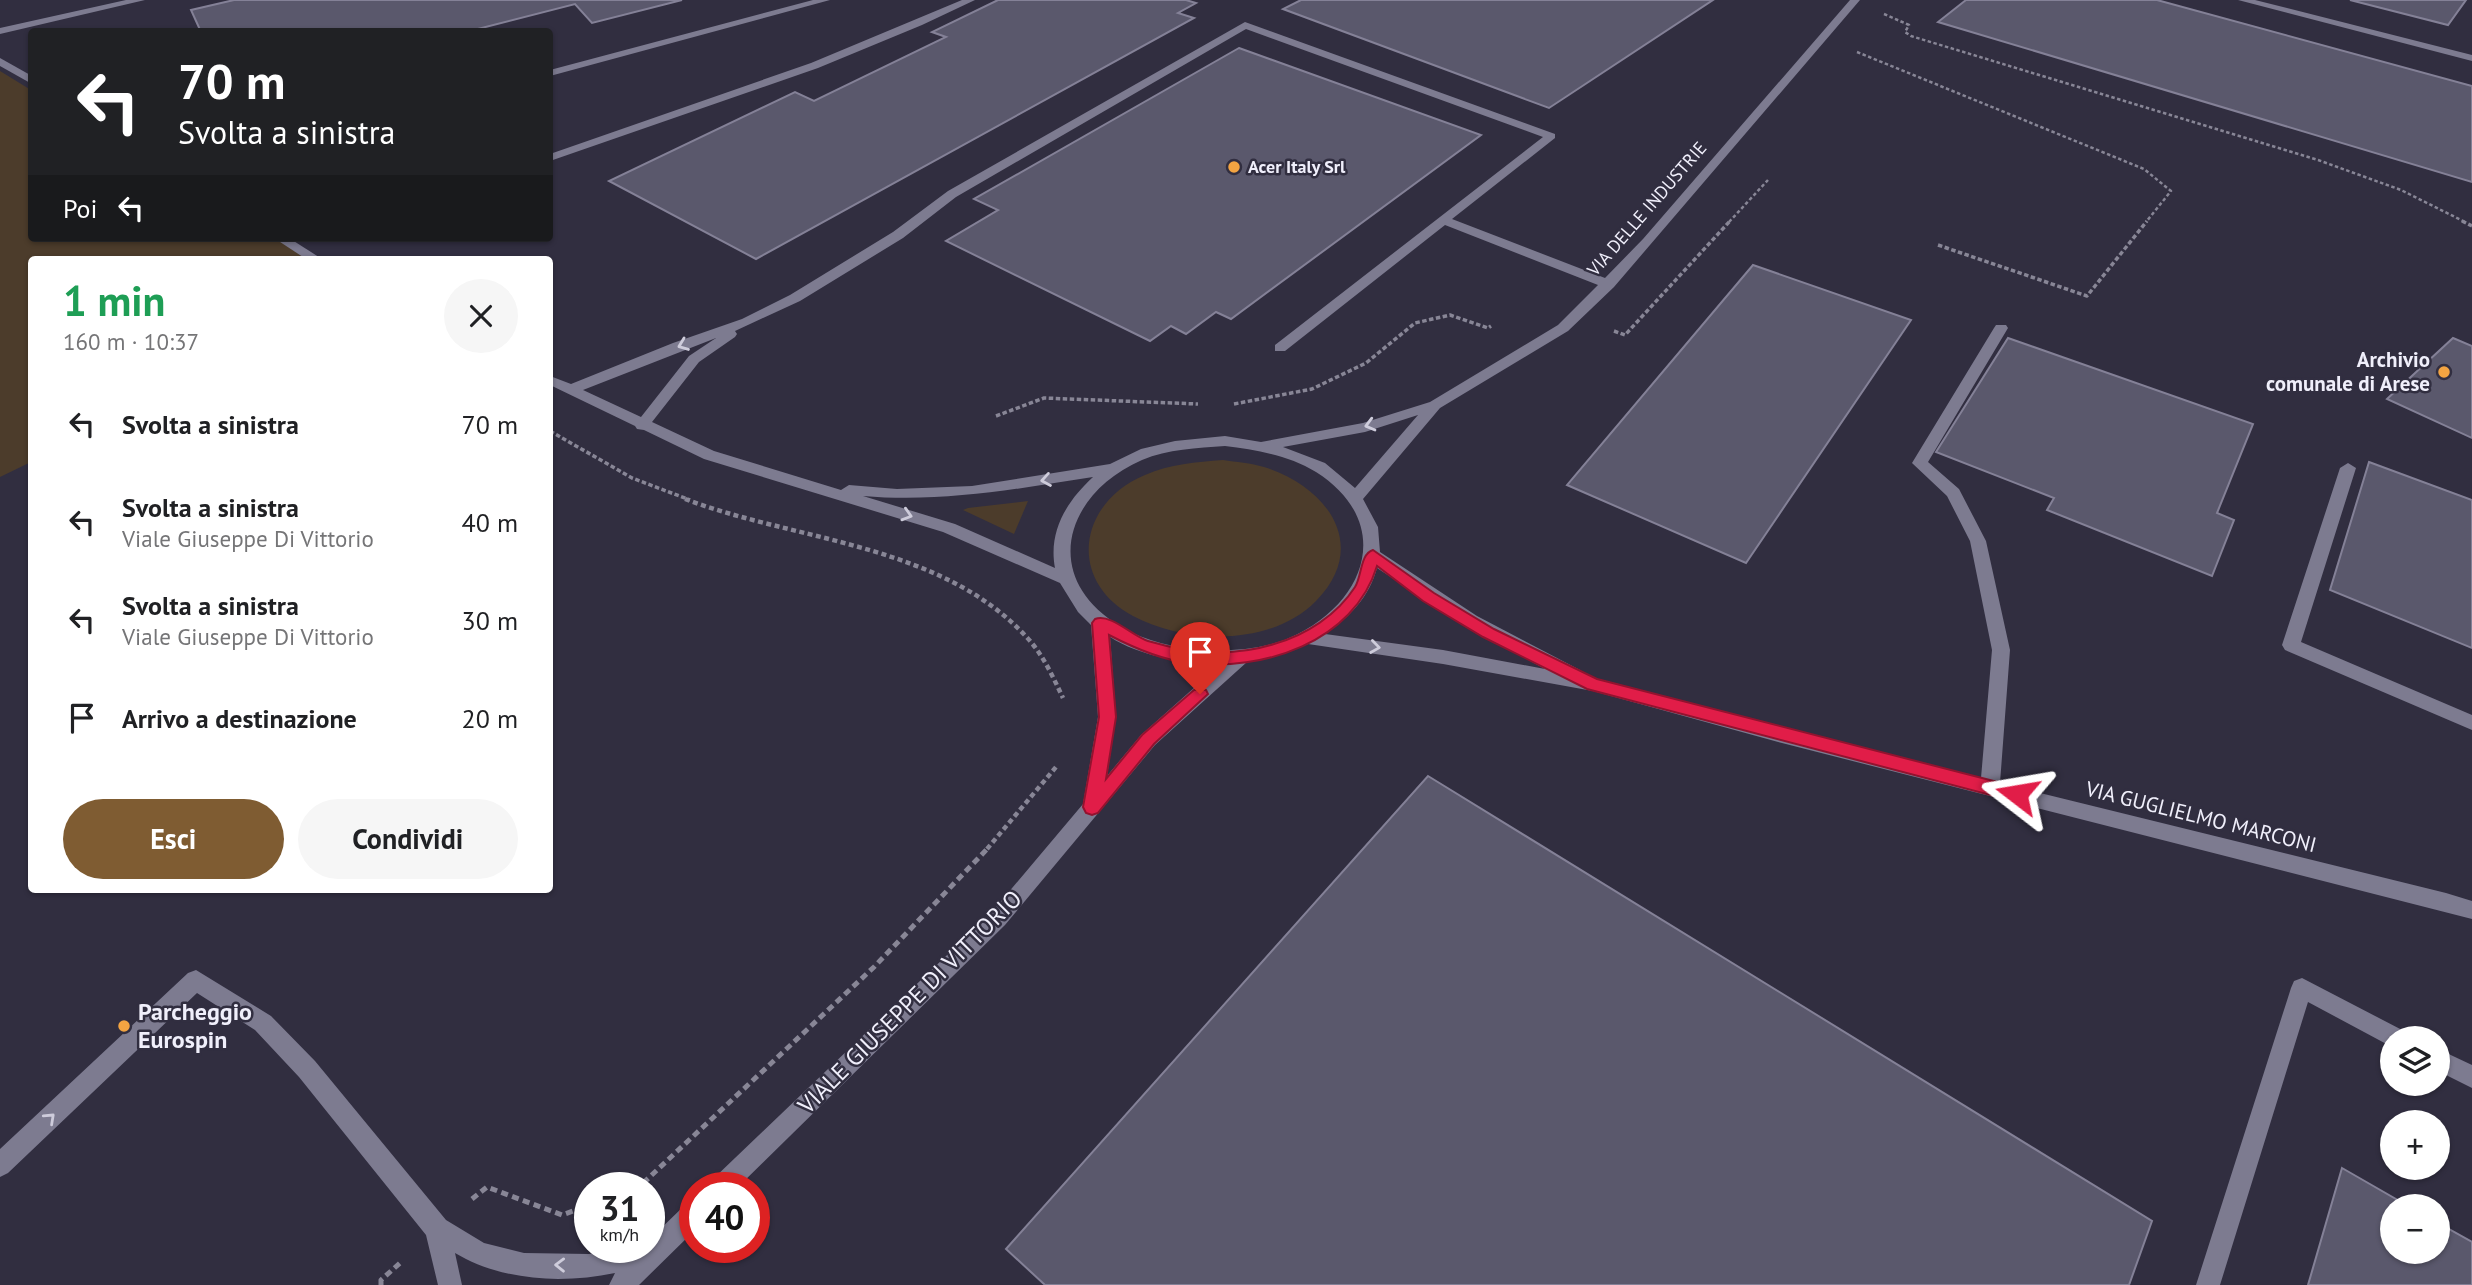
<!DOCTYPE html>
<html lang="it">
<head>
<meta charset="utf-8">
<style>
	body { margin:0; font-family:"PT Sans",sans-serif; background:#f6f6f6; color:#202124; height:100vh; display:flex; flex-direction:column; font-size:26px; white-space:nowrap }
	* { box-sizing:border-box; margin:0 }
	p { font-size:23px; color:#757577 }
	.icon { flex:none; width:38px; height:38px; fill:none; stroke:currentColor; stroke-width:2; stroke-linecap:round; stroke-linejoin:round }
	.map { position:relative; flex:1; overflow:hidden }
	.details { position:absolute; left:28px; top:256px; width:525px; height:637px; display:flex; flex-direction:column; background:#fff; border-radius:7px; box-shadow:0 2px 5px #0004 }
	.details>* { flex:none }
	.banner { position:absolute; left:28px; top:28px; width:525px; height:214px; border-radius:7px; box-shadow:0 2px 5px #0004; background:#202124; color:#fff; overflow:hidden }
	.buttons { position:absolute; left:2380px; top:1026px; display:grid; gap:14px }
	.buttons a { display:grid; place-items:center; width:70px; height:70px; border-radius:50%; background:#fff; box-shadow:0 2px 5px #0004; font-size:35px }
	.speed { position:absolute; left:574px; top:1172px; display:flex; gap:14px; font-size:35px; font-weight:700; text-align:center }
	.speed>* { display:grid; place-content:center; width:91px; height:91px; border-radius:50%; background:#fff; box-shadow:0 2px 5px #0004; line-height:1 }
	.speed small { font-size:18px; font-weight:400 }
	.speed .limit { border:10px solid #d22; background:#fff; color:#111 }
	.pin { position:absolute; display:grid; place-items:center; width:60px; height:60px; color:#fff; margin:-72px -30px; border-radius:50% 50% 50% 0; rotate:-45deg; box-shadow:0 0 7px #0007 }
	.pin .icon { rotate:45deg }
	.me { position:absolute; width:77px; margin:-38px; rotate:284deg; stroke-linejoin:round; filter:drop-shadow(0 0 5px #0008) }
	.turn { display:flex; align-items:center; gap:24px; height:147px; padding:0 35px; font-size:32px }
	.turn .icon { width:91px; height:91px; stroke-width:2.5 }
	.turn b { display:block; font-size:49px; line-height:60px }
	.then { display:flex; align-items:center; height:66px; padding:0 35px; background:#0003; gap:14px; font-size:26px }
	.round { display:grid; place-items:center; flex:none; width:74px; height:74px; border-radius:37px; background:#f6f6f6 }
	.summary { display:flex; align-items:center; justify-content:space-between; height:119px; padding:0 35px }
	h1 { font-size:42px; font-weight:700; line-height:52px; color:#1e9e55 }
	.button { display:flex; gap:14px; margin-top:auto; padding:14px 35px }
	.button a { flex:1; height:80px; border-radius:42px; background:#7f5c32; color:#fff; font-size:28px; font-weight:700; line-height:80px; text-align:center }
	.button a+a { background:#f6f6f6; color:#202124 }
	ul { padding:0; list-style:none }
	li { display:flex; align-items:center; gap:21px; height:98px; padding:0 35px }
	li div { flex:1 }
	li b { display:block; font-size:26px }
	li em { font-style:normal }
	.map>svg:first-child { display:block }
</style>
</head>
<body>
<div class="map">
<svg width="2472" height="1285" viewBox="0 0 2472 1285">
	<rect width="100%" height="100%" fill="#312e40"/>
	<!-- green -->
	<g fill="#4c3c2b">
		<path d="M 0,71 L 31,90 L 32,238 L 276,238 L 310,259 L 32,259 L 31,462 L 0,477 Z"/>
		<path d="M 1223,460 C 1236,462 1251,463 1264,467 C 1326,486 1371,545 1316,601 C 1271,647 1185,644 1133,616 C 1066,580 1079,502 1145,475 C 1170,464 1196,462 1223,460 Z"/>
		<path d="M 1028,501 L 1014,534 L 963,510 L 968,508 Z"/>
	</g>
	<!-- building -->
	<g fill="#5a586c" stroke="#848197" stroke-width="2">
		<path d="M 234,0 L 682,0 L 592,23 L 575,4 L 466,32 L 201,32 L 191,10 Z"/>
		<path d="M 998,0 L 1186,0 L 1196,3 L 1178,13 L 1194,18 L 756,259 L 609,181 L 795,92 L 814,101 L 946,37 L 932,32 Z"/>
		<path d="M 1301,0 L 1713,0 L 1549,108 L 1283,9 Z"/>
		<path d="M 1966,0 L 2157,0 L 2472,86 L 2472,182 L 1938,22 Z"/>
		<path d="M 2350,0 L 2466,0 L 2448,25 Z"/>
		<path d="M 1239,48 L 1481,135 L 1231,319 L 1216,312 L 1186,334 L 1171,326 L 1150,341 L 946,241 L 998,210 L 974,199 Z"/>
		<path d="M 1753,265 L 1911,320 L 1746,563 L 1567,485 Z"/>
		<path d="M 2008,338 L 2253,424 L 2217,513 L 2234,520 L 2212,576 L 2047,510 L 2054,498 L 1936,452 Z"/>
		<path d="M 2453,338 L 2472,346 L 2472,438 L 2387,399 Z"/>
		<path d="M 2369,462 L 2472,500 L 2472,648 L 2330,590 Z"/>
		<path d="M 1428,776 L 2152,1221 L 2129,1285 L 1045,1285 L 1006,1249 Z"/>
		<path d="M 2342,1168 L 2408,1206 L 2392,1206 L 2392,1251 L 2438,1251 L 2438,1223 L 2472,1242 L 2472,1285 L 2308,1285 Z"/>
	</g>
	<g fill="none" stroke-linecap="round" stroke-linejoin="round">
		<!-- path-far3 -->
		<g stroke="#888696" stroke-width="2.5" stroke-dasharray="3.5 2.5" stroke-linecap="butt">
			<path d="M 1884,14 L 1909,25 L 1905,32 L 1911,36 L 2318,160 L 2401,190 L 2465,222"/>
			<path d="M 1857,52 L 2144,169 L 2171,191 L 2146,222"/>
			<path d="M 1729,222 L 1768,180"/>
		</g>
		<!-- path-far2 -->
		<g stroke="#888696" stroke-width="3.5" stroke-dasharray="4.5 2.5" stroke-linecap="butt">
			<path d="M 2462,221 L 2472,226"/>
			<path d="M 1938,245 L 2087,296 L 2147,221"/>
			<path d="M 1614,331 L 1625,335 L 1730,221"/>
			<path d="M 1234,404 L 1312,389 L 1366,363 L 1415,323 L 1450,315 L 1488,328 L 1491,326"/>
			<path d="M 996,416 L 1044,398 L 1198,404"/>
			<path d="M 550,431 L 632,478 L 690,500"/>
		</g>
		<!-- path-far1 -->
		<g stroke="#888696" stroke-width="4.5" stroke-dasharray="5 3.5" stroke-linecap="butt">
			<path d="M 685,499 C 799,542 946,544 1031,642 C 1045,659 1054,679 1063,698"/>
			<path d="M 987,849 L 1056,767"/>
		</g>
		<!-- path -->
		<g stroke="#888696" stroke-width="5" stroke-dasharray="7 4.5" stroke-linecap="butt">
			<path d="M 633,1188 L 640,1186 L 874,967 L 989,847"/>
			<path d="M 472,1199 L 487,1187 L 562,1215 L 590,1205"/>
			<path d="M 381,1285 L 381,1280 L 400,1263"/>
		</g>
		<!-- minor -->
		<g fill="#7d7b90" fill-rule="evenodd">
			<path d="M 126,0 L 145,0 L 0,34 L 0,28 Z"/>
			<path d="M 813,0 L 830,0 L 550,76 L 550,70 Z"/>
			<path d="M 962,0 L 975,0 L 922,25 L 818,68 L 550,161 L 550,154 L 811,63 Z"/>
			<path d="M 1850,0 L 1860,0 L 1614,287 L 1568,331 L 1440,408 L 1363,499 L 1378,527 L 1380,552 L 1477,616 L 1580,670 L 1583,675 L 1981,778 L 1992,650 L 1970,541 L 1947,496 L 1912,463 L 1994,328 L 1996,325 L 2006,325 L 2008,328 L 1928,462 L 1959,489 L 1986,541 L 2010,650 L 2000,783 L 2446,893 L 2472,901 L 2472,919 L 1782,743 L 1593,691 L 1443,664 L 1308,644 L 1283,654 L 1247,662 L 1155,745 L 1005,925 L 737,1188 L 708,1188 L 712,1180 L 991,913 L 1083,804 L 1098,717 L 1091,625 L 1078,612 L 1060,583 L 943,532 L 704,459 L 644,430 L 637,429 L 635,426 L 550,385 L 550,376 L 571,384 L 673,343 L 742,319 L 790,295 L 893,232 L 948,191 L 1245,22 L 1555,134 L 1555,138 L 1452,219 L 1605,278 L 1643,239 ZM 1246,29 L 1543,137 L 1275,345 L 1275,351 L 1285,351 L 1445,225 L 1598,285 L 1558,325 L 1430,402 L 1363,423 L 1261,442 L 1225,436 L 1175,441 L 1141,449 L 1110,464 L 972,486 L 897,489 L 849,485 L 841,490 L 714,451 L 652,422 L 699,362 L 735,337 L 737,334 L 735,331 L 800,301 L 903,238 L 956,197 ZM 716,338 L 689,356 L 641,417 L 583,390 ZM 1418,415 L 1355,488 L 1325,463 L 1283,447 L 1365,432 ZM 1225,446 C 1256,450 1289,455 1316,472 C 1396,523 1366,605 1289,638 C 1264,649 1233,651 1206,650 C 1176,648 1146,642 1120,626 C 1040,578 1064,494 1142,460 C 1168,449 1197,448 1225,446 ZM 1093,477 C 1067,501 1048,531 1055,568 L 955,524 L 863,496 C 941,503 1016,489 1093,477 ZM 1377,568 L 1464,625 L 1545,669 L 1443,650 L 1325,634 C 1350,617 1369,597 1377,568 ZM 1110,637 C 1142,657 1185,664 1222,663 L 1141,735 L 1107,776 L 1116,717 Z"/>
			<path d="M 2238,0 L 2255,0 L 2472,55 L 2472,61 Z"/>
			<path d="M 0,58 L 32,76 L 32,84 L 0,66 Z"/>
			<path d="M 274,238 L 289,238 L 322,259 L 306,259 Z"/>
			<path d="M 2348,463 L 2356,468 L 2301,642 L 2472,715 L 2472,730 L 2285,650 L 2282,645 L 2340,468 Z"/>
			<path d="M 196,970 L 271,1016 L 315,1061 L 446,1220 L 484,1243 L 524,1253 L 589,1254 L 620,1248 L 649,1248 L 649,1240 L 686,1204 L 695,1201 L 695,1230 L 639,1285 L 609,1285 L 615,1273 C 562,1284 502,1281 455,1253 L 462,1285 L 438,1285 L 426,1235 L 299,1077 L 255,1030 L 197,993 L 8,1173 L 0,1177 L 0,1149 L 188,973 Z"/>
			<path d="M 2302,978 L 2404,1031 L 2407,1038 L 2392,1038 L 2392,1047 L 2308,1002 L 2220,1285 L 2196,1285 L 2291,988 L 2294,981 Z"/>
			<path d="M 2438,1049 L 2472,1065 L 2472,1088 L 2438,1071 Z"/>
		</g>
	</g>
	<!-- one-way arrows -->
	<defs><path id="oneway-chevron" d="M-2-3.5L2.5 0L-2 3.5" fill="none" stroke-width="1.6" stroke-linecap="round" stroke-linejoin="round" transform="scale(1.75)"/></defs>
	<g stroke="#ceccdb">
		<use href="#oneway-chevron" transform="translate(683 345) rotate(159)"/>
		<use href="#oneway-chevron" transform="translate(1370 425) rotate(165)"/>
		<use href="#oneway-chevron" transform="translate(1046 480) rotate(170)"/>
		<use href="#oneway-chevron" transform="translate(907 515) rotate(17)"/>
		<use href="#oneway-chevron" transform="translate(1375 647) rotate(8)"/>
		<use href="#oneway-chevron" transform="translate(50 1118) rotate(-43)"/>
		<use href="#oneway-chevron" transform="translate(560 1265) rotate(-179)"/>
	</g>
	<!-- route -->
	<path fill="#e11d48" stroke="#92132f" stroke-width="2" d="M 1373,550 L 1434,593 L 1494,629 L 1597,679 L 2017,787 L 2023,789 L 2025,794 L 2023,800 L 2017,802 L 1587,689 L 1483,637 L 1423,601 L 1377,566 C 1354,642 1263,672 1189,663 C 1161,660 1134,648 1109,635 L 1116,717 L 1106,779 L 1142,735 L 1194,690 L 1206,690 L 1208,694 L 1154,744 L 1098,813 L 1092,815 L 1086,813 L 1083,807 L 1099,717 L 1092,623 L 1095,619 C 1111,613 1132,636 1148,641 C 1188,653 1233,657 1274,644 C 1306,635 1337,615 1355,587 C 1362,576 1360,554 1373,550 Z"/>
	<!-- markers -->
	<g fill="#f3a442" stroke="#312e40" stroke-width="2.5">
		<circle cx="1234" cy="167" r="7"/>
		<circle cx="2444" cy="372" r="7"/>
		<circle cx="124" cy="1026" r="7"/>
	</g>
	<g text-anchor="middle" stroke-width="5" stroke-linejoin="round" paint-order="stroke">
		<!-- far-poi labels -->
		<g font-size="18" font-weight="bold" fill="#f0effb" stroke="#312e40" text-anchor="start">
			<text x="1248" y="173">Acer Italy Srl</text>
		</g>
		<!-- far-street labels -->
		<g font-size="18" fill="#f0effb" stroke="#312e40">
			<text transform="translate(1647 209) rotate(-49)" y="6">VIA DELLE INDUSTRIE</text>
		</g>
		<!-- poi labels -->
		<g font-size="21" font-weight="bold" fill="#f0effb" stroke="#312e40" text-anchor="end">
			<text x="2430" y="367">Archivio<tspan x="2430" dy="24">comunale di Arese</tspan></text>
		</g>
		<!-- street labels -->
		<g font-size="21" fill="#f0effb" stroke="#312e40">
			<text transform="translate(2201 817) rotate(14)" y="7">VIA GUGLIELMO MARCONI</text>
		</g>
		<!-- near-street labels -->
		<g font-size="24" fill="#f0effb" stroke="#312e40">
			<text transform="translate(910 1002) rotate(-45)" y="8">VIALE GIUSEPPE DI VITTORIO</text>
		</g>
		<!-- near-poi labels -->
		<g font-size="24" font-weight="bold" fill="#f0effb" stroke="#312e40" text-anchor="start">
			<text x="138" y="1020">Parcheggio<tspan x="138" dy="28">Eurospin</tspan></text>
		</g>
	</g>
</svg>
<div class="buttons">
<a><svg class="icon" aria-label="layers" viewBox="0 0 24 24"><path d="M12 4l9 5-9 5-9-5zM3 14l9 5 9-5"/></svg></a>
<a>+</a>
<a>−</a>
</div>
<div class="speed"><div>31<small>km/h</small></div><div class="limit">40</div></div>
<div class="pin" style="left:1200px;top:694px;background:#d93025"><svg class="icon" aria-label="arrive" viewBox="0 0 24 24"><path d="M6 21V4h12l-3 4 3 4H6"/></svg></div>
<svg class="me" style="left:2017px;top:794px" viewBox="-20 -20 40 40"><path d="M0-17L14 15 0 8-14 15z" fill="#e11d48" stroke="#fff" stroke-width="4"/></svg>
<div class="banner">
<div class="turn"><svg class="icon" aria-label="left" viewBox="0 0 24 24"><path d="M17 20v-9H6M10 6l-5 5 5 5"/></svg><div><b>70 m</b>Svolta a sinistra</div></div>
<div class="then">Poi<svg class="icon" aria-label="left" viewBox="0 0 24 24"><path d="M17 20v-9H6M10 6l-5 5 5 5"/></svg></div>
</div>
<section class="details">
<div class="summary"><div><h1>1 min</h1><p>160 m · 10:37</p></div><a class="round"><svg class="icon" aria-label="close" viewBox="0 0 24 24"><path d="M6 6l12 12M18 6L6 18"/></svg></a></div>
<ul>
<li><svg class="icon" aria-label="left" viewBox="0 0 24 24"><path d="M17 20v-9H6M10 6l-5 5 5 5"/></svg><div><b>Svolta a sinistra</b></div><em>70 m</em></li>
<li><svg class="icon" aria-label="left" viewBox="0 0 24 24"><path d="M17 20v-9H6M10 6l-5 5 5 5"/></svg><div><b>Svolta a sinistra</b><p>Viale Giuseppe Di Vittorio</p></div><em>40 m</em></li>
<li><svg class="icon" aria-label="left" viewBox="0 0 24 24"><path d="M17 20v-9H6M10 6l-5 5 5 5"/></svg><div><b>Svolta a sinistra</b><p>Viale Giuseppe Di Vittorio</p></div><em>30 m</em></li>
<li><svg class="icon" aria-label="arrive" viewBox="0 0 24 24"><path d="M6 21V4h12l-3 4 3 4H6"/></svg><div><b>Arrivo a destinazione</b></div><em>20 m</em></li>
</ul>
<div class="button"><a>Esci</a><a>Condividi</a></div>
</section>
</div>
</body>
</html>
